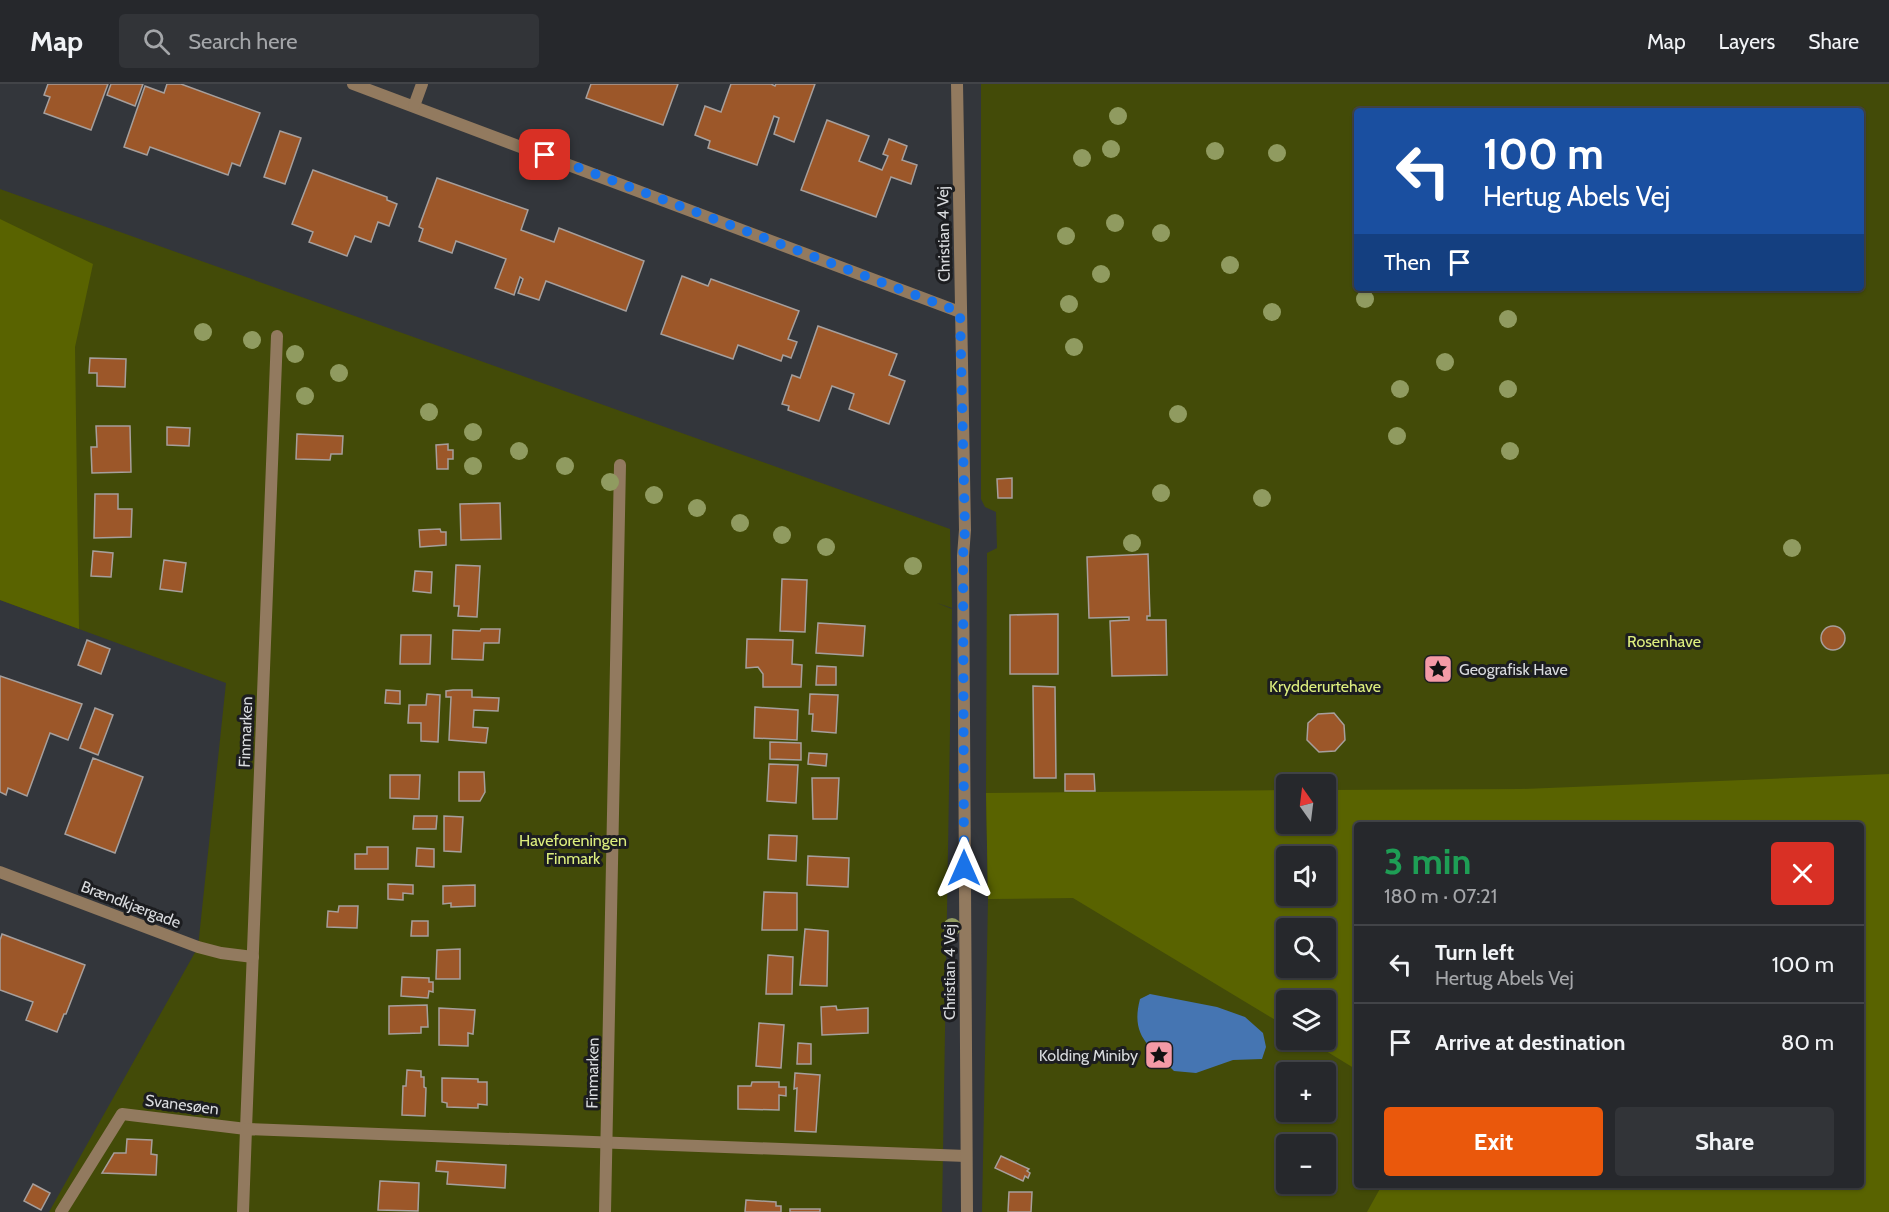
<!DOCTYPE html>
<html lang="en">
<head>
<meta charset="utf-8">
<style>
	body { margin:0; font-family:Cabin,sans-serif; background:#323438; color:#f1f3f6; height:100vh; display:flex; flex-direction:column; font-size:22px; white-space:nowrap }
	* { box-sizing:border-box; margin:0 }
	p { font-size:20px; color:#a4a6a9 }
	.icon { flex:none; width:33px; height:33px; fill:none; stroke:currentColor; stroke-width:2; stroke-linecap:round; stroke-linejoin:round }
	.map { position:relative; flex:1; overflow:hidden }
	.panel { position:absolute; left:1354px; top:738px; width:510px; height:366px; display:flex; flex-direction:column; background:#26282c; border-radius:6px; box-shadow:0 2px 4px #0004,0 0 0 2px #424448 }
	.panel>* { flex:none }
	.top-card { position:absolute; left:1354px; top:24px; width:510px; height:183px; border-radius:6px; box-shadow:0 2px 4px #0004,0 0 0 2px #424448; background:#1a4fa0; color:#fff; overflow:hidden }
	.needle { width:39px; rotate:346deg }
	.fabs { position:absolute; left:1276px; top:690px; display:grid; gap:12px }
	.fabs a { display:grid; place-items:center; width:60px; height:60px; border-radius:6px; background:#26282c; box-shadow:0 2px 4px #0004,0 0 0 2px #424448; font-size:30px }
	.pin { position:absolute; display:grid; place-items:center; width:51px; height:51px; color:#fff; margin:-26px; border-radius:12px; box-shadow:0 3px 9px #0006 }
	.me { position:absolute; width:66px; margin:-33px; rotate:0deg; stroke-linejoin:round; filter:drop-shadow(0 0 4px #0008) }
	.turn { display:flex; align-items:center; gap:21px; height:126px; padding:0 30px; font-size:27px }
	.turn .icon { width:78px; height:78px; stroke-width:2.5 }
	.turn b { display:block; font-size:42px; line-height:51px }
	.then { display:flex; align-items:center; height:57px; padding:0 30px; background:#0003; gap:12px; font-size:22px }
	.round { display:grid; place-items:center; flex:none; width:63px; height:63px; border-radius:6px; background:#323438 }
	.head { display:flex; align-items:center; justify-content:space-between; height:102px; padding:0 30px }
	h1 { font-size:36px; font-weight:700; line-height:45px; color:#1e9e55 }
	.primary-button { display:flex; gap:12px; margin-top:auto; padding:12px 30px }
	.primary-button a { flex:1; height:69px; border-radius:6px; background:#ea580c; color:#fff; font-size:24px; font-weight:700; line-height:69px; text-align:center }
	.primary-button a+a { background:#323438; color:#f1f3f6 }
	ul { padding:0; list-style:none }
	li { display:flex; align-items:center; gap:18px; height:78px; padding:0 30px; border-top:2px solid #424448 }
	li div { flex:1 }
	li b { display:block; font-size:22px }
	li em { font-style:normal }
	header { display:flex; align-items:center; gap:36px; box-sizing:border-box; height:84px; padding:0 30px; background:#26282c; border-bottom:2px solid #424448 }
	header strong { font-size:28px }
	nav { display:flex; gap:33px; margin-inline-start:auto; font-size:21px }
	.search { width:420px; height:54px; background:#323438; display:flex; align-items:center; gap:15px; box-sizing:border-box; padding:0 21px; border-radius:6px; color:#a4a6a9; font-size:22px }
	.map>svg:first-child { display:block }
</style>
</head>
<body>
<header>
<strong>Map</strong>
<div class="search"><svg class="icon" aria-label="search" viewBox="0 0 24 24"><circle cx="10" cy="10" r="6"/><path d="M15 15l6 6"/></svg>Search here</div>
<nav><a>Map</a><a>Layers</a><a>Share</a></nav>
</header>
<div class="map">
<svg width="1889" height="1128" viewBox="0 0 1889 1128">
	<rect width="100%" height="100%" fill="#33363b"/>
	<!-- green -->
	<g fill="#434b08" fill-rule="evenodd">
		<path d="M 981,0 L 1889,0 L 1889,1128 L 982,1128 L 988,815 L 986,709 L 987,469 L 997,464 L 996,428 L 985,423 L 981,415 ZM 1358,27 L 1862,27 L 1862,204 L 1358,204 ZM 1287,700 L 1326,700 L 1326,740 L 1287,740 ZM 1358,741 L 1862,741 L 1862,1101 L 1358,1101 ZM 1287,772 L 1326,772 L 1326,812 L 1287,812 ZM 1287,844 L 1326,844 L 1326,884 L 1287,884 ZM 1287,916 L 1326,916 L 1326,956 L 1287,956 ZM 1287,988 L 1326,988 L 1326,1028 L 1287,1028 ZM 1287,1060 L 1326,1060 L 1326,1100 L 1287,1100 Z"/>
		<path d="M 0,105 L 950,445 L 952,524 L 937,519 L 952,525 L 942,1128 L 49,1128 L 198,863 L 226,599 L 0,516 Z"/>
	</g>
	<!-- forest -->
	<g fill="#596300" fill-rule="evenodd">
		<path d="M 0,135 L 93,180 L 75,263 L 79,545 L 0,516 Z"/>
		<path d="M 1889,690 L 1889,1128 L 1367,1128 L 1382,1101 L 1862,1101 L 1862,741 L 1358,741 L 1357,986 L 1308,956 L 1326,956 L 1326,916 L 1287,916 L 1287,943 L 1073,814 L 988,815 L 986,709 L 1287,706 L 1287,740 L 1326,740 L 1326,706 L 1521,705 ZM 1287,772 L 1326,772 L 1326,812 L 1287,812 ZM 1287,844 L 1326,844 L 1326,884 L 1287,884 Z"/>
	</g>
	<!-- water -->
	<path fill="#4575b2" d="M 1150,910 L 1217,923 L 1245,933 L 1263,949 L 1266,963 L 1262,975 L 1233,976 L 1196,989 L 1174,987 C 1150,962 1130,953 1140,915 Z"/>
	<!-- building -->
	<g fill="#9c5729" stroke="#a69f9c" stroke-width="1.5">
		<path d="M 48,0 L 108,0 L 91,46 L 44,29 L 50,13 L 44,11 Z"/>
		<path d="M 111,0 L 143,0 L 135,22 L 107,11 Z"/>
		<path d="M 167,0 L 181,0 L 260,29 L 240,82 L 232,79 L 228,91 L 150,63 L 147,71 L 124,63 L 145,2 L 164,9 Z"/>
		<path d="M 591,0 L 678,0 L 663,41 L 586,14 Z"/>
		<path d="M 731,0 L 771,0 L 775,2 L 776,0 L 815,0 L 794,58 L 774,50 L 779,34 L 774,32 L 757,81 L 708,64 L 710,57 L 695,51 L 705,22 L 721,28 Z"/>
		<path d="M 827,36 L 869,52 L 859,77 L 882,86 L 888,72 L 883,70 L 889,55 L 907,62 L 902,76 L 917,81 L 911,100 L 891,93 L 876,133 L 801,106 Z"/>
		<path d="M 280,47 L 301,54 L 285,100 L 264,93 Z"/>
		<path d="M 313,86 L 387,113 L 387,116 L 397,120 L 389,142 L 378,138 L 371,158 L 355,152 L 347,172 L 309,158 L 313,148 L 292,140 Z"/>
		<path d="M 437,94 L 528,126 L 521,146 L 554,158 L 559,144 L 644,177 L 626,227 L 546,197 L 539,216 L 518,209 L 523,195 L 520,193 L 514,211 L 495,204 L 506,175 L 456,157 L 452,169 L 419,157 L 423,145 L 419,143 Z"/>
		<path d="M 682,192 L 708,202 L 711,195 L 799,227 L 788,255 L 797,258 L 791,274 L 783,271 L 781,277 L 738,261 L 733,275 L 661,250 Z"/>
		<path d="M 818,242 L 897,270 L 889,291 L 905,297 L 889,340 L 849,325 L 854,310 L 832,302 L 819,337 L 788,326 L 789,322 L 782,320 L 792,291 L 800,294 Z"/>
		<path d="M 90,274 L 126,275 L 125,303 L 97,302 L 97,289 L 89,289 Z"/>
		<path d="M 96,342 L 130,342 L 131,388 L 92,389 L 91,363 L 97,363 Z"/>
		<path d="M 167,343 L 190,344 L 189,362 L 167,361 Z"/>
		<path d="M 297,350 L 343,352 L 342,370 L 331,370 L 330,376 L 296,375 Z"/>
		<path d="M 448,360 L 448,366 L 453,366 L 453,375 L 448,375 L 448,385 L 437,385 L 436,361 Z"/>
		<path d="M 1012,394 L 1012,414 L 998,414 L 997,395 Z"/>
		<path d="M 95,410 L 118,410 L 118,425 L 132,425 L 131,453 L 94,454 Z"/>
		<path d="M 500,419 L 501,455 L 461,456 L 460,420 Z"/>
		<path d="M 440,445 L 441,448 L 446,448 L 446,461 L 420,463 L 419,446 Z"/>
		<path d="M 93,467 L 113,469 L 111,493 L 91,492 Z"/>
		<path d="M 1148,470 L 1150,532 L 1147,532 L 1147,536 L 1166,536 L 1167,591 L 1112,592 L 1110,537 L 1129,536 L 1129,533 L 1089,534 L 1087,473 Z"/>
		<path d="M 164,476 L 186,479 L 182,508 L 160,505 Z"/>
		<path d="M 456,481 L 480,482 L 477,533 L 458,532 L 459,522 L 454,522 Z"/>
		<path d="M 415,487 L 432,488 L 431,509 L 413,507 Z"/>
		<path d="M 782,495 L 807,496 L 805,548 L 780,547 Z"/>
		<path d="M 1058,530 L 1058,590 L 1010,590 L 1010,531 Z"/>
		<path d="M 818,539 L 865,542 L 863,572 L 816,569 Z"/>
		<circle cx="1833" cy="554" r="12"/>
		<path d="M 481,545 L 500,545 L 499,559 L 484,559 L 483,576 L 452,575 L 453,546 L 480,547 Z"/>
		<path d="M 401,551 L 431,551 L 430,580 L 400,580 Z"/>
		<path d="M 747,555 L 793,556 L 792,580 L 802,581 L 801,603 L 763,603 L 763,590 L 758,583 L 746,584 Z"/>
		<path d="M 87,556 L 110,565 L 101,590 L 78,581 Z"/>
		<path d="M 817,582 L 836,583 L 836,601 L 816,601 Z"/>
		<path d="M 0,592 L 82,620 L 68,656 L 50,649 L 27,712 L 8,704 L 6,711 L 0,708 Z"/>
		<path d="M 1033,602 L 1055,603 L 1056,694 L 1034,694 Z"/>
		<path d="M 386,606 L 400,607 L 400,620 L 385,619 Z"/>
		<path d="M 453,606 L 472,606 L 472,613 L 499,614 L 498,627 L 474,626 L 473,643 L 488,644 L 486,659 L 449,656 L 451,613 L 446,613 L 446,607 Z"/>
		<path d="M 427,610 L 440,611 L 438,658 L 421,657 L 421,639 L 408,639 L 409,621 L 426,621 Z"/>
		<path d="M 810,610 L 838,611 L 836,649 L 812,647 L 813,630 L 809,630 Z"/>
		<path d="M 755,623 L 798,626 L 797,656 L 754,654 Z"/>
		<path d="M 95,624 L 113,631 L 98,671 L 80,664 Z"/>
		<path d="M 1334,629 L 1344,641 L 1345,656 L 1335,667 L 1319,668 L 1307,656 L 1308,639 L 1318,630 Z"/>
		<path d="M 770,658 L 801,659 L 801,676 L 770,675 Z"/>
		<path d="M 809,669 L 827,670 L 826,682 L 808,680 Z"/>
		<path d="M 93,674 L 143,693 L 115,769 L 65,750 Z"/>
		<path d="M 769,680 L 798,681 L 796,719 L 767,717 Z"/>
		<path d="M 459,688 L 484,688 L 485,708 L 480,717 L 459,717 Z"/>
		<path d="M 1065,690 L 1094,690 L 1095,707 L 1065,707 Z"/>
		<path d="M 390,691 L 420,691 L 419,715 L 390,714 Z"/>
		<path d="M 812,694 L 839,694 L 837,735 L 813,735 Z"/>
		<path d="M 414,732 L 437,732 L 436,745 L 413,745 Z"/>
		<path d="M 444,732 L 463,733 L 461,768 L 444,767 Z"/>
		<path d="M 769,751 L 797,752 L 796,777 L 768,775 Z"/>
		<path d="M 367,763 L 388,763 L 388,785 L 355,785 L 355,770 L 367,770 Z"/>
		<path d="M 417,764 L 434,765 L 434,783 L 416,782 Z"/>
		<path d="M 808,772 L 849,774 L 848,803 L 807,801 Z"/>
		<path d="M 388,800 L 413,801 L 413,810 L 403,809 L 403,816 L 388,815 Z"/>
		<path d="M 475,801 L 475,822 L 451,823 L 451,819 L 443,820 L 443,802 Z"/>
		<path d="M 764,808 L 797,809 L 797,846 L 762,846 Z"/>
		<path d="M 339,822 L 358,822 L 357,844 L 327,843 L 328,827 L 338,828 Z"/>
		<path d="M 412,837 L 428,837 L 428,852 L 411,852 Z"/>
		<path d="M 805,845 L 828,847 L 827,902 L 800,901 Z"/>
		<path d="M 2,850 L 85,881 L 66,930 L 64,930 L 57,948 L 26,936 L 33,918 L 0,906 L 0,856 Z"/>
		<path d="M 460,865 L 460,895 L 436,895 L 437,866 Z"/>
		<path d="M 768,871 L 793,873 L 792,910 L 766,910 Z"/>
		<path d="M 402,893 L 429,894 L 429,898 L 433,898 L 433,908 L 429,907 L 428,914 L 401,912 Z"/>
		<path d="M 427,921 L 428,943 L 421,943 L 421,949 L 389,950 L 389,922 Z"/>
		<path d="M 836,922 L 837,926 L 868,924 L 868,949 L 822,951 L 821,923 Z"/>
		<path d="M 439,924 L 475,926 L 473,950 L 468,949 L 468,962 L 439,961 Z"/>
		<path d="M 759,939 L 784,941 L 781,984 L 756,982 Z"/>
		<path d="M 798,959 L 811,960 L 811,980 L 797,980 Z"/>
		<path d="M 407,986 L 421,987 L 421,993 L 424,993 L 424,1003 L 426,1004 L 425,1032 L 402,1031 L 403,1002 L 406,1002 Z"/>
		<path d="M 795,989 L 820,991 L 816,1048 L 795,1047 L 797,1004 L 794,1005 Z"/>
		<path d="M 442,994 L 478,995 L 478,998 L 487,998 L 487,1021 L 478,1020 L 478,1024 L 447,1023 L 447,1019 L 442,1018 Z"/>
		<path d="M 752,998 L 779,998 L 779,1003 L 786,1003 L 786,1012 L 779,1011 L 779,1026 L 738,1025 L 738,1002 L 751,1002 Z"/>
		<path d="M 127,1055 L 152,1056 L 151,1070 L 157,1071 L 156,1091 L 102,1089 L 114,1069 L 126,1069 Z"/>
		<path d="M 1001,1072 L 1029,1085 L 1027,1087 L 1030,1089 L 1028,1094 L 1025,1092 L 1023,1097 L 995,1084 Z"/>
		<path d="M 437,1077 L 506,1081 L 505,1104 L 447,1100 L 448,1088 L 436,1087 Z"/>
		<path d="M 380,1097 L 419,1099 L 418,1127 L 378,1126 Z"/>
		<path d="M 33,1100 L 50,1109 L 41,1126 L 24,1117 Z"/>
		<path d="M 1009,1108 L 1032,1108 L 1031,1128 L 1008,1128 Z"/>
		<path d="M 746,1116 L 776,1118 L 776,1122 L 781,1122 L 781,1128 L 745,1128 Z"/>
		<rect x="790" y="1125" width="30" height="3"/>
	</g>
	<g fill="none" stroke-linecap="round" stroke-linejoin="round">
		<!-- lane -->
		<g stroke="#927a5f" stroke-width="12">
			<path d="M 61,1128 L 122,1030 L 246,1045 L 277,252"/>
			<path d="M 243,1128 L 246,1045 L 966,1072"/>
			<path d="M 605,1128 L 620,381"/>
		</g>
		<!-- street -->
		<g stroke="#927a5f" stroke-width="12">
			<path d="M 353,0 L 960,228"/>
			<path d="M 957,0 L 965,446 L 963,472 L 967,1128"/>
			<path d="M 414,22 L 422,0"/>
			<path d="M 0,788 L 198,863 L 221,869 L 253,873"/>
		</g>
	</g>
	<!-- trees -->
	<g fill="#909b60">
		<circle cx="1118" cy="32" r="9"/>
		<circle cx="1111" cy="65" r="9"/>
		<circle cx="1215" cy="67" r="9"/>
		<circle cx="1277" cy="69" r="9"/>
		<circle cx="1082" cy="74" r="9"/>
		<circle cx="1115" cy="139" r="9"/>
		<circle cx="1161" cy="149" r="9"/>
		<circle cx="1066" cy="152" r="9"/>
		<circle cx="1230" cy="181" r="9"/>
		<circle cx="1101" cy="190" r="9"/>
		<circle cx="1365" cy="215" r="9"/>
		<circle cx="1069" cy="220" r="9"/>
		<circle cx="1272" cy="228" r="9"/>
		<circle cx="1508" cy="235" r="9"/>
		<circle cx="203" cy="248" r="9"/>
		<circle cx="252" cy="256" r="9"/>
		<circle cx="1074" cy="263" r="9"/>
		<circle cx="295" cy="270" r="9"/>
		<circle cx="1445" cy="278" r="9"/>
		<circle cx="339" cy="289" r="9"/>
		<circle cx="1400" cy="305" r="9"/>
		<circle cx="1508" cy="305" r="9"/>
		<circle cx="305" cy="312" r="9"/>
		<circle cx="429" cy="328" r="9"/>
		<circle cx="1178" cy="330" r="9"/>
		<circle cx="473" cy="348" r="9"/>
		<circle cx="1397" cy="352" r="9"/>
		<circle cx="519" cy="367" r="9"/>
		<circle cx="1510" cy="367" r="9"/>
		<circle cx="473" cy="382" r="9"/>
		<circle cx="565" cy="382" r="9"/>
		<circle cx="610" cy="398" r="9"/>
		<circle cx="1161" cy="409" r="9"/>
		<circle cx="654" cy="411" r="9"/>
		<circle cx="1262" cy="414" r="9"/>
		<circle cx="697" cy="424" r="9"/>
		<circle cx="740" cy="439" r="9"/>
		<circle cx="782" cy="451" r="9"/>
		<circle cx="1132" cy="459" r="9"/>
		<circle cx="826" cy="463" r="9"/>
		<circle cx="1792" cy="464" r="9"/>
		<circle cx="913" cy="482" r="9"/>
		<circle cx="952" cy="843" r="9"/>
	</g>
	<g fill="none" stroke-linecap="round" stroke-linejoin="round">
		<!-- route -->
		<path stroke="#1a73e8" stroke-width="10" stroke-dasharray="0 18" d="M 545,71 L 960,228 L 965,446 L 963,472 L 964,784"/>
	</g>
	<!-- icons -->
	<defs>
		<g id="sight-square" transform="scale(1.5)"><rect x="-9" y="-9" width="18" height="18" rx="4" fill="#f49aa6" stroke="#1c1d20"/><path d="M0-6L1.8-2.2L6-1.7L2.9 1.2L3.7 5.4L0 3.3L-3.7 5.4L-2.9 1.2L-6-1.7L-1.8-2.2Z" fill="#111"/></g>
	</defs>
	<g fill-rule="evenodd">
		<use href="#sight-square" x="1438" y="585"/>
		<use href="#sight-square" x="1159" y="971"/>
	</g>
	<g text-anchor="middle" stroke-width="6" stroke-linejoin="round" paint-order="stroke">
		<!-- street labels -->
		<g font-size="16" fill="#d9dbde" stroke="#1c1d20">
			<text transform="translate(943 150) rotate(-91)" y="6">Christian 4 Vej</text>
			<text transform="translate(245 648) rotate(-88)" y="6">Finmarken</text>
			<text transform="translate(131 820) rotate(21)" y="6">Brændkjærgade</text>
			<text transform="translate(949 888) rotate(-90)" y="6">Christian 4 Vej</text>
			<text transform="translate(592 989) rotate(-89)" y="6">Finmarken</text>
			<text transform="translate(182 1020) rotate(7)" y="6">Svanesøen</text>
		</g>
		<!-- park labels -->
		<g font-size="16" fill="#ddee7e" stroke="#1c1d20">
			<text x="1664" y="563">Rosenhave</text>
			<text x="1325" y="608">Krydderurtehave</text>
			<text x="573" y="762">Haveforeningen<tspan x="573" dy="18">Finmark</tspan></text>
		</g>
		<!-- poi labels -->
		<g font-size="16" fill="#d9dbde" stroke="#1c1d20" text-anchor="start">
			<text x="1459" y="591">Geografisk Have</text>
			<text x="1138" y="977" text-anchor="end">Kolding Miniby</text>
		</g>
	</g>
</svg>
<div class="fabs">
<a><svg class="needle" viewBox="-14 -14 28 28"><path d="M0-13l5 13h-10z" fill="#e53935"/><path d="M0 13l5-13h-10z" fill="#a4a6a9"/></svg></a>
<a><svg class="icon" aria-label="sound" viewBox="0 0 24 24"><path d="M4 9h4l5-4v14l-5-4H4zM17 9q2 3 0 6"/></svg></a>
<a><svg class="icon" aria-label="search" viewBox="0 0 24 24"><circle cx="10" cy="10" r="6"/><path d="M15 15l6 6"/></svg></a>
<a><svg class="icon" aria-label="layers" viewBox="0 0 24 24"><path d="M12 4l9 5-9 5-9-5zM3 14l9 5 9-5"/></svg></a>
<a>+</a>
<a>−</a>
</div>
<div class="pin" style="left:545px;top:71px;background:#d93025"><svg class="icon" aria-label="arrive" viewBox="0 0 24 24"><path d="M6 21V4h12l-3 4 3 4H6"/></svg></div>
<svg class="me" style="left:964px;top:784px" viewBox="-20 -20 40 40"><path d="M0-17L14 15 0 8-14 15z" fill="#1a73e8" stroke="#fff" stroke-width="4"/></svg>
<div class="top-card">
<div class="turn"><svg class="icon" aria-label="left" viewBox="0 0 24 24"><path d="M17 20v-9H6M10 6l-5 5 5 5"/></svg><div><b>100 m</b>Hertug Abels Vej</div></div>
<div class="then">Then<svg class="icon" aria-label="arrive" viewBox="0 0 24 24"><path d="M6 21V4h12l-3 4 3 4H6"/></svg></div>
</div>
<section class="panel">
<div class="head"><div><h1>3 min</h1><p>180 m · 07:21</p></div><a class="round" style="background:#d93025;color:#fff"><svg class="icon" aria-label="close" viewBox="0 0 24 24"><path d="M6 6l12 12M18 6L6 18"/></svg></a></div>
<ul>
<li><svg class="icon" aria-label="left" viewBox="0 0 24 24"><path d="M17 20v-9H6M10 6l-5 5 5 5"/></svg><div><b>Turn left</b><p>Hertug Abels Vej</p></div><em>100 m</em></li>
<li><svg class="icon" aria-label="arrive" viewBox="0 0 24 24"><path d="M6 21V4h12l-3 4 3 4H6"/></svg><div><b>Arrive at destination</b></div><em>80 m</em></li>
</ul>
<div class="primary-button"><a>Exit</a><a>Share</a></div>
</section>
</div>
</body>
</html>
